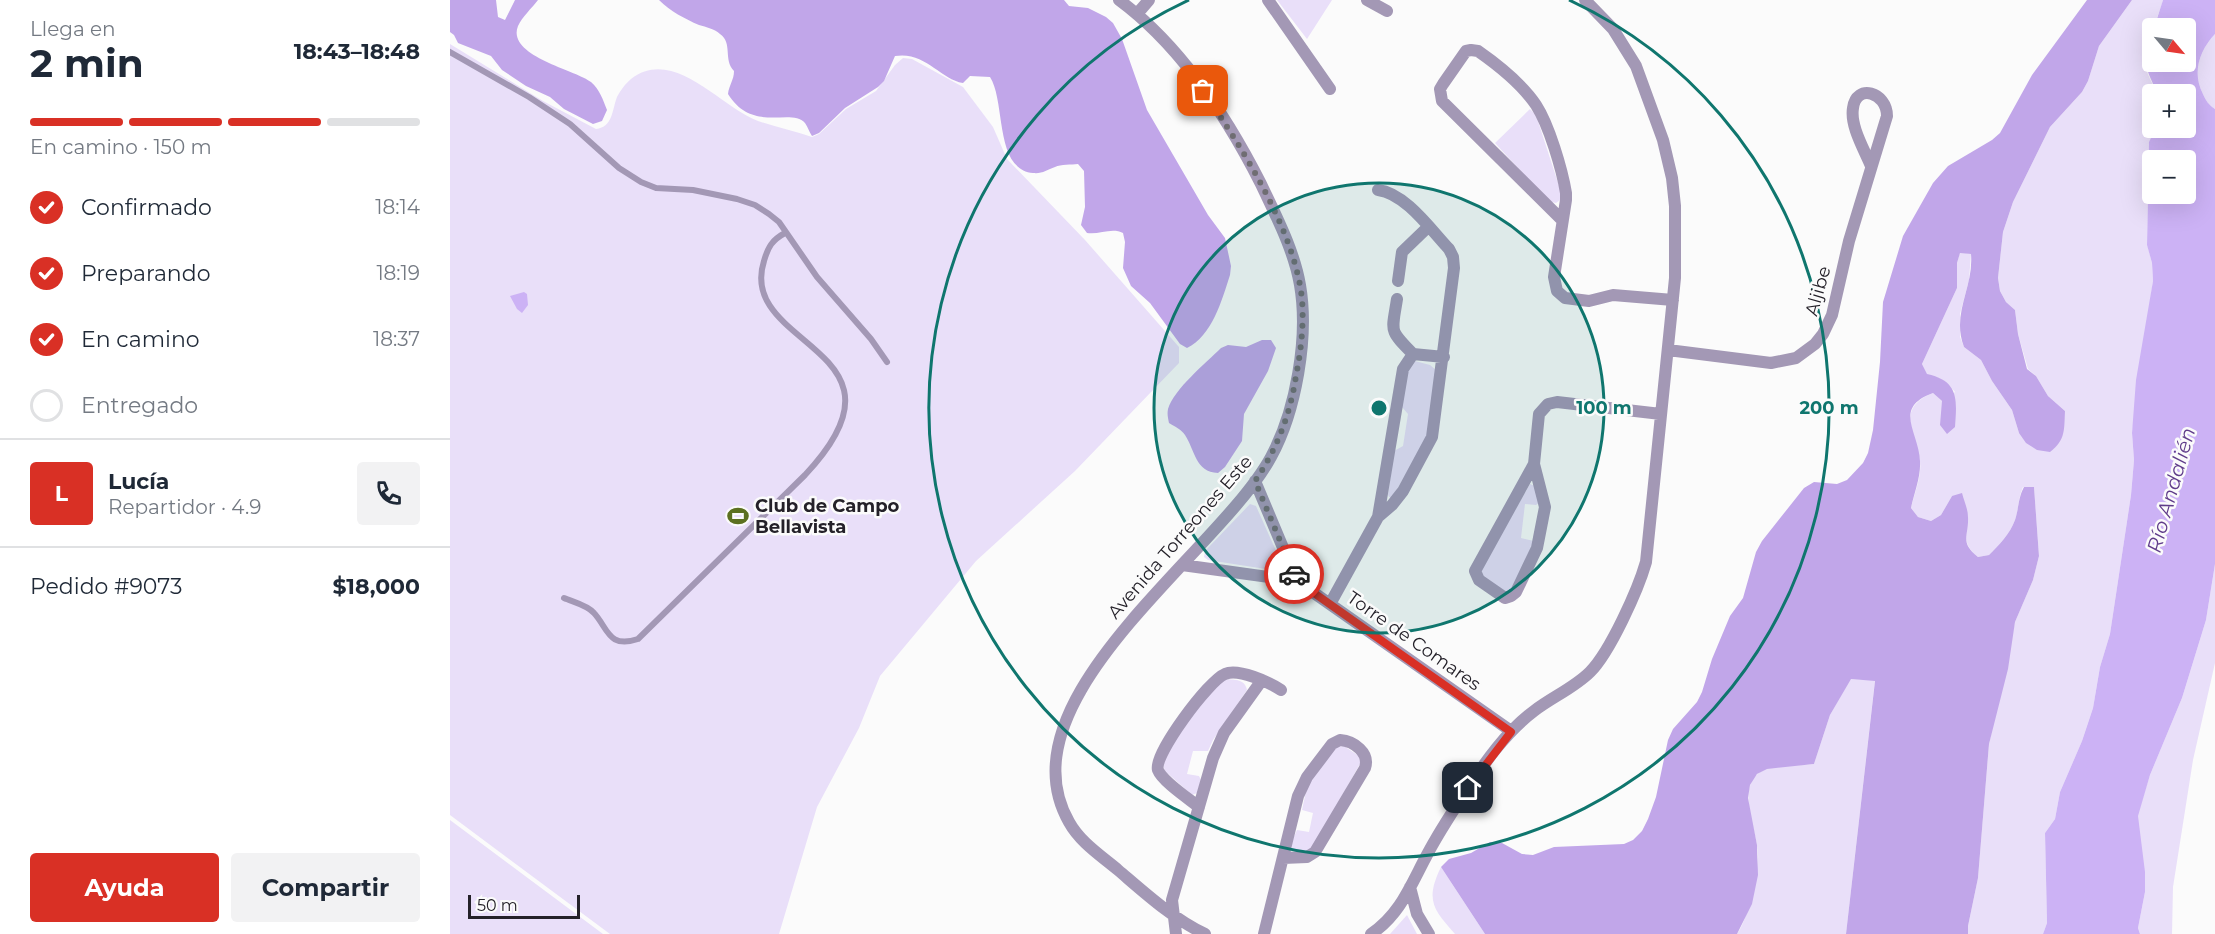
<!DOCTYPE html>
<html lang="es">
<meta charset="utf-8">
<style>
:root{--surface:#fff;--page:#f2f2f3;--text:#1f2937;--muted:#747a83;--line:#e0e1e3;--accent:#d93025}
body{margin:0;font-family:Montserrat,sans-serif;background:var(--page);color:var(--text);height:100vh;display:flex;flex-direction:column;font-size:22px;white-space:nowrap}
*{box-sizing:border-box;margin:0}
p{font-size:20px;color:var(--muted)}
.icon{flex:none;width:33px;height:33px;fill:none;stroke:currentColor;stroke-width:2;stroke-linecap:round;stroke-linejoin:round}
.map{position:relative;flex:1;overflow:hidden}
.sheet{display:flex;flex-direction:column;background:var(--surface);width:450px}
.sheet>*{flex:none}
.needle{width:39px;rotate:119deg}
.fabs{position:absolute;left:1692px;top:18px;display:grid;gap:12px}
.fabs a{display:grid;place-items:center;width:54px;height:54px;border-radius:6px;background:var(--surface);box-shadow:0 6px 24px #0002;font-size:30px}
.scale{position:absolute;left:18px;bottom:15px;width:112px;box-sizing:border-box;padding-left:6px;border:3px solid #242129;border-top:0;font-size:16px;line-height:21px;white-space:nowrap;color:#242129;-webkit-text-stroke:4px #fbfbfb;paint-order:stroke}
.pin{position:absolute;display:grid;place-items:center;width:51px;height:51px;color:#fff;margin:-26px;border-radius:12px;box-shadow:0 3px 9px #0006}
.courier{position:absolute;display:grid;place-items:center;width:60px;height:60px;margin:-30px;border:4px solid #d93025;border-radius:50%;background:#fff;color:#222;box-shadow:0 2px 8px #0007}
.summary em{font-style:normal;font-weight:700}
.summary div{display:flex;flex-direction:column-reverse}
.summary{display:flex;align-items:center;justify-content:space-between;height:102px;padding:0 30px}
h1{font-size:39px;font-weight:700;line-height:45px}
.bar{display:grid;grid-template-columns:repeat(4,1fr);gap:9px 6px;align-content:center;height:72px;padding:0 30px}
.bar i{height:8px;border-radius:4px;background:var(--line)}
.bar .current{background:var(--accent)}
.bar p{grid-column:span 4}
.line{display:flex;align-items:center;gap:15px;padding:0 30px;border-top:2px solid var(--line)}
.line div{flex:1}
.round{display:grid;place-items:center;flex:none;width:63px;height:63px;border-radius:6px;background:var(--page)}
ol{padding:0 30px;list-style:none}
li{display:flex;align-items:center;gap:18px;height:66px}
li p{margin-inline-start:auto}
li .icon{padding:6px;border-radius:50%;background:var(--accent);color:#fff;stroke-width:4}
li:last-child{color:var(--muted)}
li i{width:33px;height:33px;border:3px solid var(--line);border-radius:50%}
.action{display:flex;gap:12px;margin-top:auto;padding:12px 30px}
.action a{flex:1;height:69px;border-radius:6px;background:var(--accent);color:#fff;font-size:24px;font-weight:700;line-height:69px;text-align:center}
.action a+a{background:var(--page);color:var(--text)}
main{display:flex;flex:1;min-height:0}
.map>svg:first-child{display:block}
.green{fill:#e9dff9}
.forest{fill:#c1a6e9}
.water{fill:#ccb2f5;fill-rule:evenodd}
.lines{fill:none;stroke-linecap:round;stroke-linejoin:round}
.lane{stroke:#a398b5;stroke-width:6}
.street{stroke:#a398b5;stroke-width:12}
.done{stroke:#6f6d72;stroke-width:6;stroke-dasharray:0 10.8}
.route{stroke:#d93025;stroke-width:8}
.ring{fill:none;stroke:#0f766e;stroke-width:3}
.labels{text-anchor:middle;stroke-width:5;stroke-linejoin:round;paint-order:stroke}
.street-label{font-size:18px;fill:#242129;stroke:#fbfbfb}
.poi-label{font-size:18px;font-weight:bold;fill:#242129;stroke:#fbfbfb;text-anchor:start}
.water-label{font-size:20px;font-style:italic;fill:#5f3b8a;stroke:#fbfbfb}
.centre{fill:#0f766e;stroke:#fbfbfb;stroke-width:3}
.ring-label{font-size:18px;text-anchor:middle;font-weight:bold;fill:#0f766e;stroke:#fbfbfb;stroke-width:5;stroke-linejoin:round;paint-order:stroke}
</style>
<main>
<section class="sheet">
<div class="summary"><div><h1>2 min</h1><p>Llega en</p></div><em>18:43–18:48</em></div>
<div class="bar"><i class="current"></i><i class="current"></i><i class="current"></i><i></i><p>En camino · 150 m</p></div>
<ol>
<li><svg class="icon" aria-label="check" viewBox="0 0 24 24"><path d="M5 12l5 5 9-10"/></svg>Confirmado<p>18:14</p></li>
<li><svg class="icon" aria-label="check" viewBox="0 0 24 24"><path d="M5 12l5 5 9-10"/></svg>Preparando<p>18:19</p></li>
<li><svg class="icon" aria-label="check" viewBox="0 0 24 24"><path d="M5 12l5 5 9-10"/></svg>En camino<p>18:37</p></li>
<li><i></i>Entregado</li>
</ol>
<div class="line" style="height:108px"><b class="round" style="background:var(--accent);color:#fff">L</b><div><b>Lucía</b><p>Repartidor · 4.9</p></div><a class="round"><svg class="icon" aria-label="phone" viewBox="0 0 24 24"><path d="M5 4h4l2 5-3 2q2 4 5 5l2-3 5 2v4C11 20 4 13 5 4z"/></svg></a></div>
<div class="line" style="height:78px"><div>Pedido #9073</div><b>$18,000</b></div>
<div class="action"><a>Ayuda</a><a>Compartir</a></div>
</section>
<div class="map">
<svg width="1765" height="934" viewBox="0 0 1765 934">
<rect width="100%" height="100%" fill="#fbfbfb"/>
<path class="green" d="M827 0H882L857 39Z
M1682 0H1713C1708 19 1692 49 1696 68 1698 77 1704 86 1708 94H1702V128H1736V111L1741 115 1746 125 1741 132 1732 134 1721 130 1699 142 1697 244 1702 263 1703 281 1682 433 1684 460 1681 495 1660 634 1650 667 1643 708 1632 741 1610 792 1605 819 1595 833 1597 923 1593 934H1518V926L1528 878 1539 744 1565 622 1583 580 1589 556 1584 487H1573C1568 498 1569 509 1565 520 1560 534 1549 545 1539 555L1528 557C1512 544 1516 536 1518 517L1502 496 1491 515 1481 521 1468 517 1461 508C1464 494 1472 476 1470 461 1465 432 1445 408 1483 393L1492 401 1505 392C1497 382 1490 377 1477 375L1472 364 1507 288V263L1510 252 1521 254 1519 280 1510 314V337L1514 347 1531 360 1542 381 1562 410 1569 433 1615 411 1598 396 1586 376 1578 369 1568 334 1565 310 1556 302 1550 291 1548 278 1553 232 1563 202 1600 127 1632 92 1638 81 1649 46Z
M1765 34V109C1759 105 1756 101 1753 94 1742 73 1749 51 1765 34Z
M0 44 93 101 146 129C163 127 162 110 167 97 170 91 176 83 181 79 224 46 270 107 308 121 326 127 344 131 362 137L369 134 396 109 426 91 445 65 453 58 462 59 513 87 543 127 557 159 635 240 729 347V363L625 471 526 561 430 676 409 728 367 807 329 934H160L0 815Z
M1080 109 1086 115 1111 192 1110 200 1106 203 1098 201 1045 143Z
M965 361 980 365 986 370 979 434 942 498 939 497 938 495 944 451 953 446 958 414 951 406 958 367Z
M1080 484 1085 486 1089 503 1086 505 1075 504 1071 538 1084 541 1061 591 1056 594 1032 577 1031 568Z
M800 504 806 506 832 564 831 570 828 571 758 560 754 557 755 551Z
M1765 564V663L1743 760 1723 887 1722 934H1690L1688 928 1695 892 1687 816 1700 775 1732 698 1756 620Z
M776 679C785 680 795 679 797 690L763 740 758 751H743L737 774 749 776 751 780 747 793 742 795 715 771 712 762 740 717 771 680Z
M1400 679 1425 680 1396 934H1287C1298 919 1307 879 1308 859 1310 834 1284 790 1310 772 1323 764 1348 766 1364 764L1380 715Z
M894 746 909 756 911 762 865 845 855 853 845 852 840 845 847 830 859 832 863 813 852 810 857 786 885 747Z
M0 820 153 934H0Z
M991 867 1035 934H1005C983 909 975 900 991 867Z
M957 915 967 934H940Z"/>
<path class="forest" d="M0 0H46L48 17 55 20 65 0H88C82 8 72 17 68 26 56 56 126 70 141 82 150 90 153 100 157 110L152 121 143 124 114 109 100 97 76 86 52 70 41 56 8 43 4 35 0 32Z
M209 0H614L619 6 638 8 656 17 663 23 672 39 697 110 758 215 775 238 781 266 780 275C772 300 762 336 737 348L730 344 700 303 681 286 673 268 675 242 673 233C662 227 649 235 637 233L631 225 635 207 634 171 628 164C621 165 611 164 605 167 597 170 592 174 583 173 544 169 556 102 540 77L520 76 513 83C490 79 475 51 445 56L434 81 428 87 395 108 369 133 362 136C359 132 358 127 355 123 341 107 303 134 278 94 279 85 284 80 284 71 273 60 283 43 270 34 265 29 256 27 249 25 235 19 220 11 209 0Z
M1637 0H1682L1649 46 1638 81 1632 92 1600 127 1563 202 1553 232 1548 278 1550 291 1556 302 1565 310 1568 334 1577 369 1586 376 1598 396 1615 411C1614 429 1616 440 1600 452L1587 450 1576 443 1569 433 1562 410 1542 381 1531 360 1514 347C1501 313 1524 288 1521 254L1510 253 1507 263V288L1472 364 1477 374C1509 381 1507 399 1505 427L1497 434 1490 425 1492 401 1483 393C1442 408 1469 432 1470 461 1471 477 1464 493 1461 508L1468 517 1481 521 1491 515 1502 496 1512 493C1514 501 1518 509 1518 517 1519 536 1509 542 1528 557L1539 555C1549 545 1560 534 1565 520 1569 508 1568 498 1574 487H1584L1589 556 1583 580 1565 622 1558 669 1539 744 1528 878 1518 926V934H1396L1425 681 1401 679 1380 715 1364 764 1317 769 1307 774 1300 785 1298 798 1307 845 1308 875 1302 904 1287 934H1035L991 867 999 859 1021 853 1040 842 1052 843 1072 854 1083 855 1104 847 1174 844 1183 840 1192 831 1198 819 1206 797 1218 740 1223 729 1247 702 1252 692 1262 659 1280 616 1293 598 1306 552 1312 541 1354 488 1364 482 1387 484 1397 480 1413 463 1418 453 1423 430 1430 362 1433 302 1453 236 1483 183 1498 166 1542 140 1550 133 1582 75Z
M812 340H821L826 348 818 371 794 414 792 441 775 467 768 473C745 472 745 450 735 435 732 430 724 426 719 423 718 418 717 414 718 409 724 389 756 363 771 348L778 345 796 347Z"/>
<path class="water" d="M1713 0H1765V34C1749 51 1742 73 1753 94 1756 101 1759 105 1765 109V564L1756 620 1732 698 1700 775 1688 816 1695 872V892L1688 928 1690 934H1593L1597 923 1595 833 1605 819 1610 792 1632 741 1643 708 1650 667 1660 634 1681 495 1684 460 1682 433 1686 380 1703 281 1702 263 1697 245 1699 142 1703 134 1710 129C1721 130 1730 134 1741 132L1746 126 1741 115 1736 111V94H1708C1696 69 1690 60 1702 32V62H1736V28H1704ZM1702 160H1736V194H1702Z
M74 292 77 294 78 305 72 313 67 309 60 296Z"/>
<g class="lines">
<path class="lane" d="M0 52 79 97 120 124 169 168 191 182 206 188 243 190 287 199 305 205 319 214 329 222 367 277 421 339 437 362
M114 598C123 602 137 605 144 613 158 628 158 649 188 639L355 475C475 348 286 348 314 261 318 247 322 240 335 233"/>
<path class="street" d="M669 0C730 45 777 117 811 184 826 216 844 250 850 285 859 337 846 411 821 457 769 553 549 699 619 822 630 842 650 855 668 870 695 893 722 918 755 934
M818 0 880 89
M917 0 937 11
M687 14 699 0
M1112 220 992 101 990 89 993 84 1016 51 1021 50 1028 51C1048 65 1072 84 1086 105 1099 125 1112 169 1116 193V200L1104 277 1107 291 1115 298 1139 301 1163 295 1223 300
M948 281 952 252 978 227
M947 299C942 332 938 329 963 354L994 357
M1218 350 1321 363 1346 358 1365 344 1373 334 1382 315 1399 241 1437 116C1437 92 1406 83 1403 108 1400 126 1414 149 1421 166
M1084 464 1025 571 1029 580 1055 598 1061 596 1066 592 1087 548 1095 507 1084 464 1089 414 1098 404 1107 402 1211 414
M805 481 847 581
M928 517 953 369 963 354
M732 565 847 581 1061 731
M880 604 928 517 942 505 953 491 982 437 1004 268 1003 257 999 249C981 230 955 193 928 190
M749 807C739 799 712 781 708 770 703 755 759 680 775 674 788 668 819 682 831 690
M960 887 967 914 979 934
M726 934 722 900 763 758 774 733 812 680
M814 934 848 796 857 777 882 744 890 740C904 741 920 753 915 768L865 852 857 857 833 858
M921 934C951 914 961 884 978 853 989 832 1003 811 1016 791 1035 762 1056 732 1084 711 1102 697 1124 688 1140 672 1160 652 1188 590 1196 562L1225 278V206L1222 178 1213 140 1186 66 1163 29 1135 0"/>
</g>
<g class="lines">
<path class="done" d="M753 91C792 147 845 231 852 299 854 325 851 351 846 376 840 415 827 449 805 481L844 574"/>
<path class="route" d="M844 574 847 581 1061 732 1018 788"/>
</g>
<circle cx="929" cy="408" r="225" fill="#0f766e" fill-opacity=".12"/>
<g class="ring">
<circle cx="929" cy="408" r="225"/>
<path d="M1119 0A450 450 0 1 1 739 0"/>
</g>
<defs>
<symbol id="stadium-bare" viewBox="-9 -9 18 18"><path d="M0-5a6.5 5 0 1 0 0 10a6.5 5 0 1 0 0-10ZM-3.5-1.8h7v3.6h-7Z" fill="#5c7020" stroke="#fbfbfb" stroke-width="2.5" paint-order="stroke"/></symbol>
</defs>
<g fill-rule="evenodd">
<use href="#stadium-bare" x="273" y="501" width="30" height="30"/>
</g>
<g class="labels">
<g class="street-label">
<text transform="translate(1368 291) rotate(-74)" y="6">Aljibe</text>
<text transform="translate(730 537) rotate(-49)" y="6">Avenida Torreones Este</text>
<text transform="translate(964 641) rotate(35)" y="6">Torre de Comares</text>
</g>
<g class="poi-label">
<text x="305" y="512">Club de Campo<tspan x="305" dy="21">Bellavista</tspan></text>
</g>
<g class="water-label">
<text transform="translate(1721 490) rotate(-74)" y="7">Río Andalién</text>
</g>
</g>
<circle cx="929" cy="408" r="9" class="centre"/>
<g class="ring-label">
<text x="1154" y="414">100 m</text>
<text x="1379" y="414">200 m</text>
</g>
</svg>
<div class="fabs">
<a><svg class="needle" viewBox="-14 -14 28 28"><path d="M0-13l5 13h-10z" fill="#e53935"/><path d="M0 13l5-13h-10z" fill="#747a83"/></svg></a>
<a>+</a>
<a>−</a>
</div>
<div class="scale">50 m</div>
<div class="pin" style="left:753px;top:91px;background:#ea580c"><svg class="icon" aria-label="bag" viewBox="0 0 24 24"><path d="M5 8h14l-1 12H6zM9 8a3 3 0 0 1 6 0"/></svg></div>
<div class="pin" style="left:1018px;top:788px;background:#1f2937"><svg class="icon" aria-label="home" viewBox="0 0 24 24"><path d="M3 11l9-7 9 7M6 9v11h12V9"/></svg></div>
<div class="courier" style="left:844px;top:574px"><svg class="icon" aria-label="car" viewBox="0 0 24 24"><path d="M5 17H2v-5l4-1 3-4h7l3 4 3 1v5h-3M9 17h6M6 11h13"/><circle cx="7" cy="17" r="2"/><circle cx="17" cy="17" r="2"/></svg></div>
</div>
</main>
